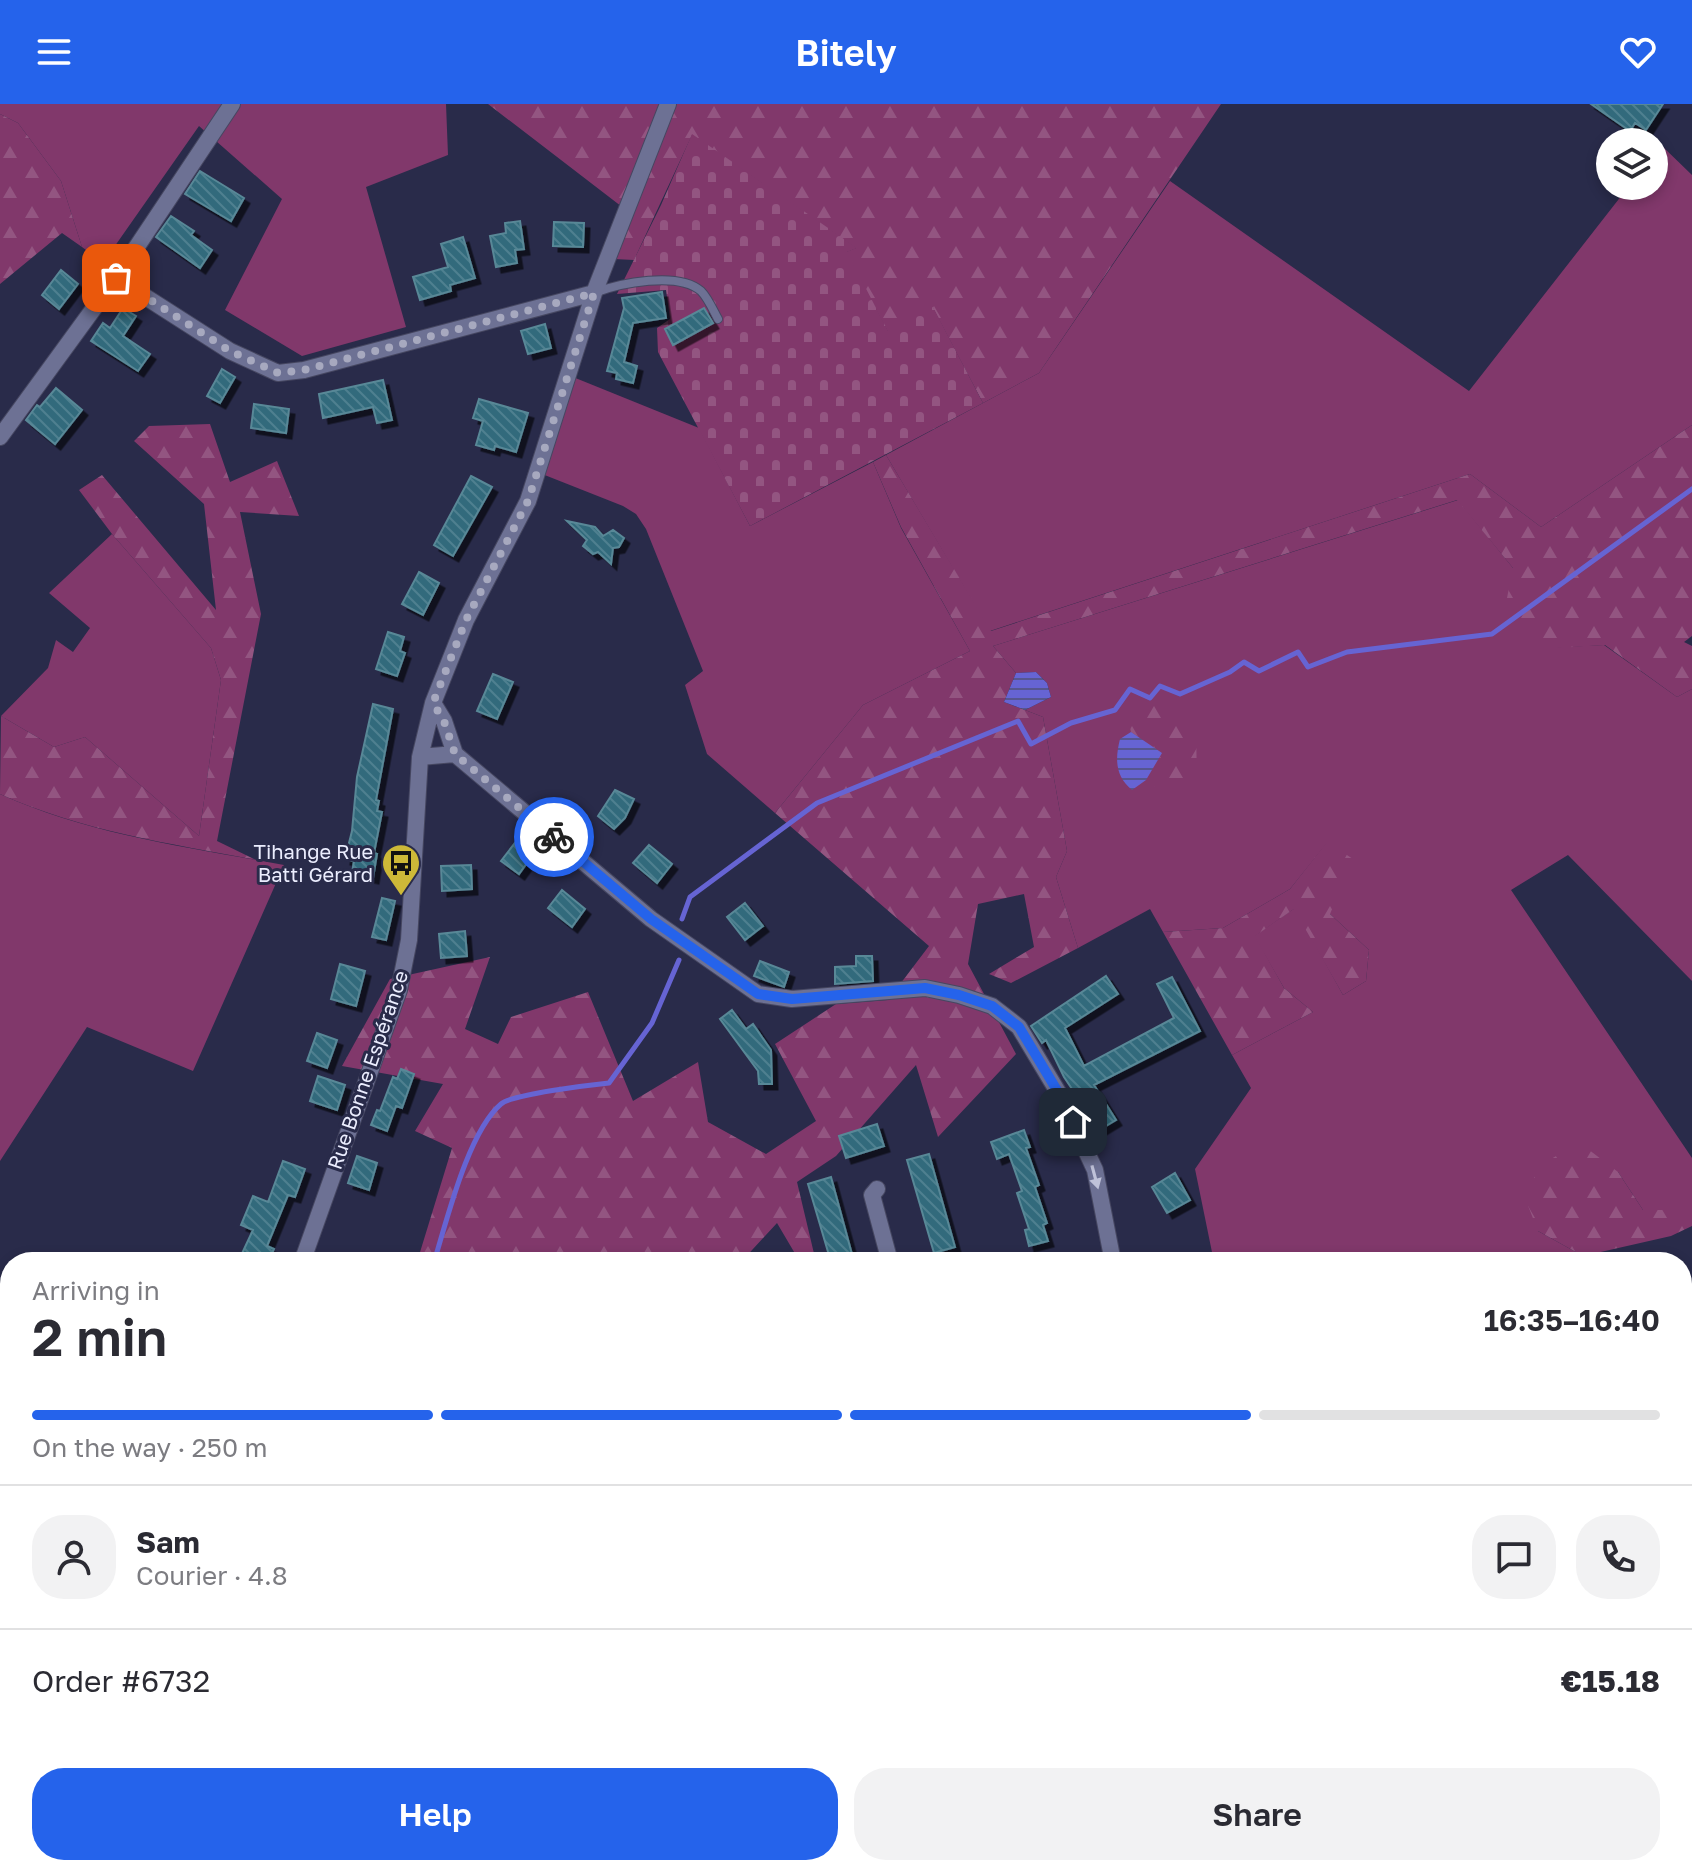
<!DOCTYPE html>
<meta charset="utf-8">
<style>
:root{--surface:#fff;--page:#f2f2f3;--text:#2b2b33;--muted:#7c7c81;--line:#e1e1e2;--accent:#2563eb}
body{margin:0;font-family:"Golos Text",sans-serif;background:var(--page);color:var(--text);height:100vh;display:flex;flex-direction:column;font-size:30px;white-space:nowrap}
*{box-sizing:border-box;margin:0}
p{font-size:26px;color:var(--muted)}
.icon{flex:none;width:44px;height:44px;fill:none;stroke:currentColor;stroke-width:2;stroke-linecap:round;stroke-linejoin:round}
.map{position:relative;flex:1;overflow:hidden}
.drawer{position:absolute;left:0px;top:1148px;width:1692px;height:624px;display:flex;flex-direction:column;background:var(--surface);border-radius:32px 32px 0 0;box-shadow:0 4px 12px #0003}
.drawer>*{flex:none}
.tools{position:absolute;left:1596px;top:24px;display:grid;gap:16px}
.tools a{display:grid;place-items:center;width:72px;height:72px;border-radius:50%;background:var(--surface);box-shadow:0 4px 12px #0003;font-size:40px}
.pin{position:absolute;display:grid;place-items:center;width:68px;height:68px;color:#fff;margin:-34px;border-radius:16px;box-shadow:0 4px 12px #0006}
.courier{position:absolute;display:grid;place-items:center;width:80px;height:80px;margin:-40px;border:6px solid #2563eb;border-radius:50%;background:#fff;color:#222;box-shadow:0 2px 10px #0007}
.headline em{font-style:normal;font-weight:600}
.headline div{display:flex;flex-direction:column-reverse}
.headline{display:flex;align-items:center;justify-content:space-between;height:136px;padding:0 32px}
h1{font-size:52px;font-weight:600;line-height:60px}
.bar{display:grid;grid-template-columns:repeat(4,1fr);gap:12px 8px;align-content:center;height:96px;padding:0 32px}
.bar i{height:10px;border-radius:6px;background:var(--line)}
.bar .selected{background:var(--accent)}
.bar p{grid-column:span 4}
.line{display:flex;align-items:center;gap:20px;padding:0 32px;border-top:2px solid var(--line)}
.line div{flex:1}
.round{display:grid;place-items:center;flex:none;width:84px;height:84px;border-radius:32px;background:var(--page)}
.cta{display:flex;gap:16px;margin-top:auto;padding:16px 32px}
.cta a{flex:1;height:92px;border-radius:32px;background:var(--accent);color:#fff;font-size:32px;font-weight:600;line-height:92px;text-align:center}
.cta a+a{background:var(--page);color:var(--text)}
header{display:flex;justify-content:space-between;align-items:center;height:104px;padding:0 32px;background:var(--accent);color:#fff;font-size:36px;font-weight:600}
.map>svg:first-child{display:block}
.grass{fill:#81386b}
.forest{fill:url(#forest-firs)}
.cemetery{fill:url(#cemetery-stones)}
.water{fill:url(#water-rules)}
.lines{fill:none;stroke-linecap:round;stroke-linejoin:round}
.stream{stroke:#6664d3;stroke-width:5}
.building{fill:url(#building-back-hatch);stroke:#598897;stroke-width:2;filter:url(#shadow)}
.service-casing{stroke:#464761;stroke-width:10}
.minor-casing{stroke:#464761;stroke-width:18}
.tertiary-casing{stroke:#464761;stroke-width:22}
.service{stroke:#6d7194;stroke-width:8}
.minor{stroke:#6d7194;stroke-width:16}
.tertiary{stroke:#6d7194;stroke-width:20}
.oneway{fill:#bfc2d9}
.done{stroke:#a7a9bf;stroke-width:8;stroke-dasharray:0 14.4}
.route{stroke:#2563eb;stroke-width:10}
.labels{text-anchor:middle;stroke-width:6;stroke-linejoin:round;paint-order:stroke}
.poi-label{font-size:20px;fill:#ebedfe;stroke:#292b4a;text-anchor:end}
.street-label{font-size:20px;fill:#ebedfe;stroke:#292b4a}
</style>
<header><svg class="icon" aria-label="menu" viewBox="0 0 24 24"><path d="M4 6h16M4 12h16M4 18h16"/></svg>Bitely<svg class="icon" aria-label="heart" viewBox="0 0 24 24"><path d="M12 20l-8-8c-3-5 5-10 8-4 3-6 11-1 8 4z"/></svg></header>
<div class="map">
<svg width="1692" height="1772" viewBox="0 0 1692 1772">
<defs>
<pattern id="forest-firs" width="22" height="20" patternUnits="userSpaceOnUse" patternTransform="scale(2)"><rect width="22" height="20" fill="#81386b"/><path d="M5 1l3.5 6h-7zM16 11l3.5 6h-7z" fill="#935581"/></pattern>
<pattern id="cemetery-stones" width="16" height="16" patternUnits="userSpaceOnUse" patternTransform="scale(2)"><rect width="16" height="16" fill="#81386b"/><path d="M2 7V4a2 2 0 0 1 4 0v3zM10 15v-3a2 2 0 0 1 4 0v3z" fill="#935581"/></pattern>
<pattern id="water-rules" width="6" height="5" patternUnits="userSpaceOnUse" patternTransform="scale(2)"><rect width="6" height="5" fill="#6664d3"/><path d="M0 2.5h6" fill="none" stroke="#565690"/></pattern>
<pattern id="building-back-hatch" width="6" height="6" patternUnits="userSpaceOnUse" patternTransform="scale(2)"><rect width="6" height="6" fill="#316b7c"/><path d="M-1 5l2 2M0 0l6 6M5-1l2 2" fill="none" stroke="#4f8090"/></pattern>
<filter id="shadow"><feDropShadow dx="5.5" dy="5.5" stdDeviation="0" flood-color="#0009"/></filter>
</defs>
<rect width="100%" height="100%" fill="#292b4a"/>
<path class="grass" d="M0 0H446L448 51 366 83 406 223 302 252 225 206 282 95 199 22 103 159 82 143 61 77 18 19 0 10Z
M1661 41 1692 71V321L1541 423 1470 370 990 527 886 351 1039 269 1170 77 1469 287 1629 82H1654V50Z
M568 271 699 324 750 422 873 358 901 424 970 547 863 601 775 709 707 650 685 581 703 567 646 425 636 410 623 402 537 368Z
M1458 396 1513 464 1541 544 1604 541 1677 593 1692 585V877L1568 751 1511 786 1692 1054V1106H1643L1618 1068 1538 1127 1583 1152 1585 1158H1214L1195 1065 1251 984 1232 951 1313 908 1284 884 1254 832 1295 804 1343 891 1366 877 1369 846 1330 810 1327 739 1290 785 1223 824 1163 828 1150 805 1078 844 1056 773 1067 747 1043 613 1025 606 1051 593 1047 579 1036 568 1016 569 993 542Z
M112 430 211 544 221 576 199 732 85 633 54 643 1 612 48 564 56 536 73 548 90 524 49 489Z
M0 690C90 731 188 743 284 761L193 967 87 923 0 1057Z
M10 1541V1637L0 1630V1554Z"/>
<path class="forest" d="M488 0H1221L1039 269 983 299 933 204 888 228 846 148 856 144 692 31 634 156 614 155 630 109Z
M0 10 18 19 61 77 82 143 62 129 0 180Z
M210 320 230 378 277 357 299 412 240 408 261 510 217 737 256 756C168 739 82 727 0 690L1 612 54 643 85 633 199 732 221 576 211 544 112 430 79 386 102 371 216 506 204 400 134 337 149 322Z
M1692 321V532L1684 538 1692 542V585L1677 593 1605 541 1541 545 1503 514 1513 464 1457 396 993 542 1016 569 1004 598 1043 613 1067 747 1056 773 1078 844 1011 879 989 870 1034 843 1024 790 978 800 968 860 1016 950 938 1033 916 961 836 1052 797 1078 816 1158H800L777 1119 741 1158H417L452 1044 415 1027 443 980 342 962 390 875 490 853 465 925 498 940 511 913 588 888 633 997 698 958 708 1018 766 1050 816 1017 775 940 836 900 888 896 929 842 775 709 863 601 970 547 901 423 873 358 886 351 991 527 1470 370 1541 423Z
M1164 591 1196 623 1197 680 1174 696 1146 676 1162 649 1131 628 1127 609Z
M1327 738 1353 755 1330 810 1369 846 1366 877 1343 891 1294 805 1255 832 1284 884 1313 908 1232 951 1163 828 1223 824 1290 785Z
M1580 1039 1618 1068 1643 1106H1692V1122L1671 1132 1583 1152 1538 1127 1525 1094 1540 1061Z
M0 1423 10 1432V1541L0 1554Z
M1546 1762H1622L1624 1767 1619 1772H1546Z"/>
<path class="cemetery" d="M692 30 857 144 847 148 888 227 933 203 983 299 750 422 658 248 657 224 670 215 666 186 617 190 661 101Z"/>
<path class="water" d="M1036 568 1047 579 1051 593 1025 606 1004 598 1016 569Z
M1131 628 1162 649 1146 676 1132 686C1115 672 1115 655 1120 635Z"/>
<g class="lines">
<path class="stream" d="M682 815 690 793 817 699 1018 617 1031 640 1071 619 1115 606 1130 585 1150 594 1160 582 1180 590 1230 568 1244 558 1259 567 1298 548 1308 563 1347 548 1492 530 1692 385
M434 1158C447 1116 468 1028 501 1000 513 990 590 981 609 979L652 919 679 856"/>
</g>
<path class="building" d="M1591 0H1663L1646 26 1635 19 1630 27Z
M200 67 244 94 231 117 185 90Z
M171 112 194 127 191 131 212 146 200 164 156 133Z
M520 117 524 145 515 146 517 159 496 163 490 132 506 129 505 119Z
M554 118 584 119 583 143 553 142Z
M463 133 475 174 450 181 451 187 420 196 413 173 448 163 441 140Z
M61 166 78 180 59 205 42 191Z
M662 188 666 214 633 219 624 258 637 262 633 279 616 275 617 269 607 267 624 204 622 194Z
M123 204 136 212 123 232 150 250 138 267 91 237 103 219 110 224Z
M704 204 713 219 673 241 665 225Z
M545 220 551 244 528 250 521 227Z
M222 265 235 273 220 299 207 292Z
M383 276 392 316 377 319 373 303 323 314 319 290Z
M56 284 82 306 55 340 26 316 37 301 40 303Z
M479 295 528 309 516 348 495 342 494 346 476 341 483 317 473 314Z
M254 300 289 305 286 329 251 324Z
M471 372 492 383 453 452 434 441Z
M567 417 595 423 603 432 613 426 624 434 619 443 613 444 611 460 598 448 593 450 583 442 587 436Z
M419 468 439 479 423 511 402 500Z
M388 528 404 533 400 547 405 549 397 572 376 565Z
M493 570 513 578 497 615 477 607Z
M373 600 393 605 376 696 379 697 377 707 382 708 374 749 377 750 373 774 352 769 354 757 345 755 352 727 357 673Z
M615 686 634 695 625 714 614 725 598 712Z
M518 735 535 748 519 770 501 757Z
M649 741 672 760 657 779 633 759Z
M471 761 472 785 442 787 441 762Z
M562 786 585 805 572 823 548 804Z
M382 794 395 797 386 836 372 833Z
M745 799 763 822 745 836 727 813Z
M465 827 467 852 441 854 439 830Z
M856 852H872L873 877 835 880V863L856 862Z
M760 857 789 868 784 883 754 872Z
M340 860 365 867 356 902 331 895Z
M1106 872 1118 890 1065 924 1084 962 1174 914 1157 880 1172 873 1200 927 1094 981 1116 1016 1096 1028 1086 1015 1090 1012 1064 973 1046 936 1042 939 1031 922Z
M732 906 746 925 753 920 771 946 772 980H759L758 967 720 915Z
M317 929 337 936 327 964 307 957Z
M401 965 414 970 402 1004 396 1002 387 1027 371 1021 377 1006 380 1007 393 973 397 975Z
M318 972 345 981 337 1006 310 997Z
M877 1020 884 1042 846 1054 839 1032Z
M1024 1026 1030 1043 1026 1044 1039 1081 1035 1083 1047 1119 1043 1121 1048 1137 1029 1142 1025 1126 1029 1125 1017 1089 1022 1087 1009 1050 997 1055 991 1038Z
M929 1050 955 1143 934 1149 907 1056Z
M357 1052 377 1059 369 1086 348 1079Z
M283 1057 305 1065 295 1093 288 1091 267 1142 274 1145 268 1158H238L253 1126 241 1121 253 1092 268 1098Z
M1175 1069 1190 1096 1167 1109 1152 1083Z
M831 1073 853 1154 843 1158H831L808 1080Z"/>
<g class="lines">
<defs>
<path id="service" d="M594 189C620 179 678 167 701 187 708 194 713 206 718 215"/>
<path id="minor" d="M116 174 232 0
M0 333 116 174 230 247 278 269 304 266 594 189
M433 599 444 617 455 650
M420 653 455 650 651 815 758 890 792 895 925 884 959 891 992 902 1019 923 1061 993 1095 1066 1113 1158
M877 1085 872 1091 890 1158
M302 1158 399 886 409 836 420 653 433 599 466 516 528 397 594 189 668 0
M0 1423 10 1432
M464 1772 471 1762
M1115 1772 1118 1762"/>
<path id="tertiary" d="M1682 1474 1692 1466
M33 1762C61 1772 101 1766 132 1762
M741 1762 776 1772
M1 1772 10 1750
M1375 1772 1379 1762"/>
</defs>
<use href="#service" class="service-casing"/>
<use href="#minor" class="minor-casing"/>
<use href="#tertiary" class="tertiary-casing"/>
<use href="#service" class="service"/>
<use href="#minor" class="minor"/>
<use href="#tertiary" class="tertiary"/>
</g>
<defs><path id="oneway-solid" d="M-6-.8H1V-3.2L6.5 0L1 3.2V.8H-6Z" transform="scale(2)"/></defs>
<use class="oneway" href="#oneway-solid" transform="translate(1095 1073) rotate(75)"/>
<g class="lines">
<path class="done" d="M116 174 230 247 278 269 304 266 594 189 528 397 466 516 433 599 444 617 455 650 554 733"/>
<path class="route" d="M554 733 651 815 758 890 792 895 925 884 959 891 992 902 1019 923 1061 993 1073 1018"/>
</g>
<defs>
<symbol id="bus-pin" viewBox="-11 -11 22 30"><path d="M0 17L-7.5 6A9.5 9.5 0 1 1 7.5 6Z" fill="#cdb938" stroke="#292b4a"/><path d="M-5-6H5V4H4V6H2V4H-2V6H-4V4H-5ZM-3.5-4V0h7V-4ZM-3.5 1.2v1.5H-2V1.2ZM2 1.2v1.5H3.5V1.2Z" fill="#111"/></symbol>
</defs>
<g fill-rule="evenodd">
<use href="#bus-pin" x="379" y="737" width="44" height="60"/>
</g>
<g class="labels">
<g class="poi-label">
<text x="373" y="755">Tihange Rue<tspan x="373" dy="23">Batti Gérard</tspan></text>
</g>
<g class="street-label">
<text transform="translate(368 966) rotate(-71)" y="7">Rue Bonne Espérance</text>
</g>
</g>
</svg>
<div class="tools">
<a><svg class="icon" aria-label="layers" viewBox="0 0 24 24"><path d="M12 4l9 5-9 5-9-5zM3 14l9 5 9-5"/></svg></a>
</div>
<div class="pin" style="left:116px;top:174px;background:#ea580c"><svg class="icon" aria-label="bag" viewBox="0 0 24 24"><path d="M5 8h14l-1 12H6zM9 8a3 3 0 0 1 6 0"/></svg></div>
<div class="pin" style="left:1073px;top:1018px;background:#1f2937"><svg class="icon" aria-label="home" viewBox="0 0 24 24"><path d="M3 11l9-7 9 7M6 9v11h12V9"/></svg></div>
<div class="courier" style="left:554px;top:733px"><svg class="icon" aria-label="bike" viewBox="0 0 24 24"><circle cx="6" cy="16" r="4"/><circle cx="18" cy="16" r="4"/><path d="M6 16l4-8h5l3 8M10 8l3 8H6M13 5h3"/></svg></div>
<section class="drawer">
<div class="headline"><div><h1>2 min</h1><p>Arriving in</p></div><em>16:35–16:40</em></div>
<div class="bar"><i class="selected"></i><i class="selected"></i><i class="selected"></i><i></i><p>On the way · 250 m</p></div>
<div class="line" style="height:144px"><a class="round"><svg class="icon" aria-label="person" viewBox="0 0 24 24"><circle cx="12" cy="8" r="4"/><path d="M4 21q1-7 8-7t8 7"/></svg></a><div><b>Sam</b><p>Courier · 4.8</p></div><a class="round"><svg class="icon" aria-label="chat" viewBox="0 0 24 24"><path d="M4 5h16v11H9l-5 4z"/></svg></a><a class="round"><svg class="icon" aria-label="phone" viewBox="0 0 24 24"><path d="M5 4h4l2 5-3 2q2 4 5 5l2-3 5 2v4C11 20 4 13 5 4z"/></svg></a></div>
<div class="line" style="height:104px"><div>Order #6732</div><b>€15.18</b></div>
<div class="cta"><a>Help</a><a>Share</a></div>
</section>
</div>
